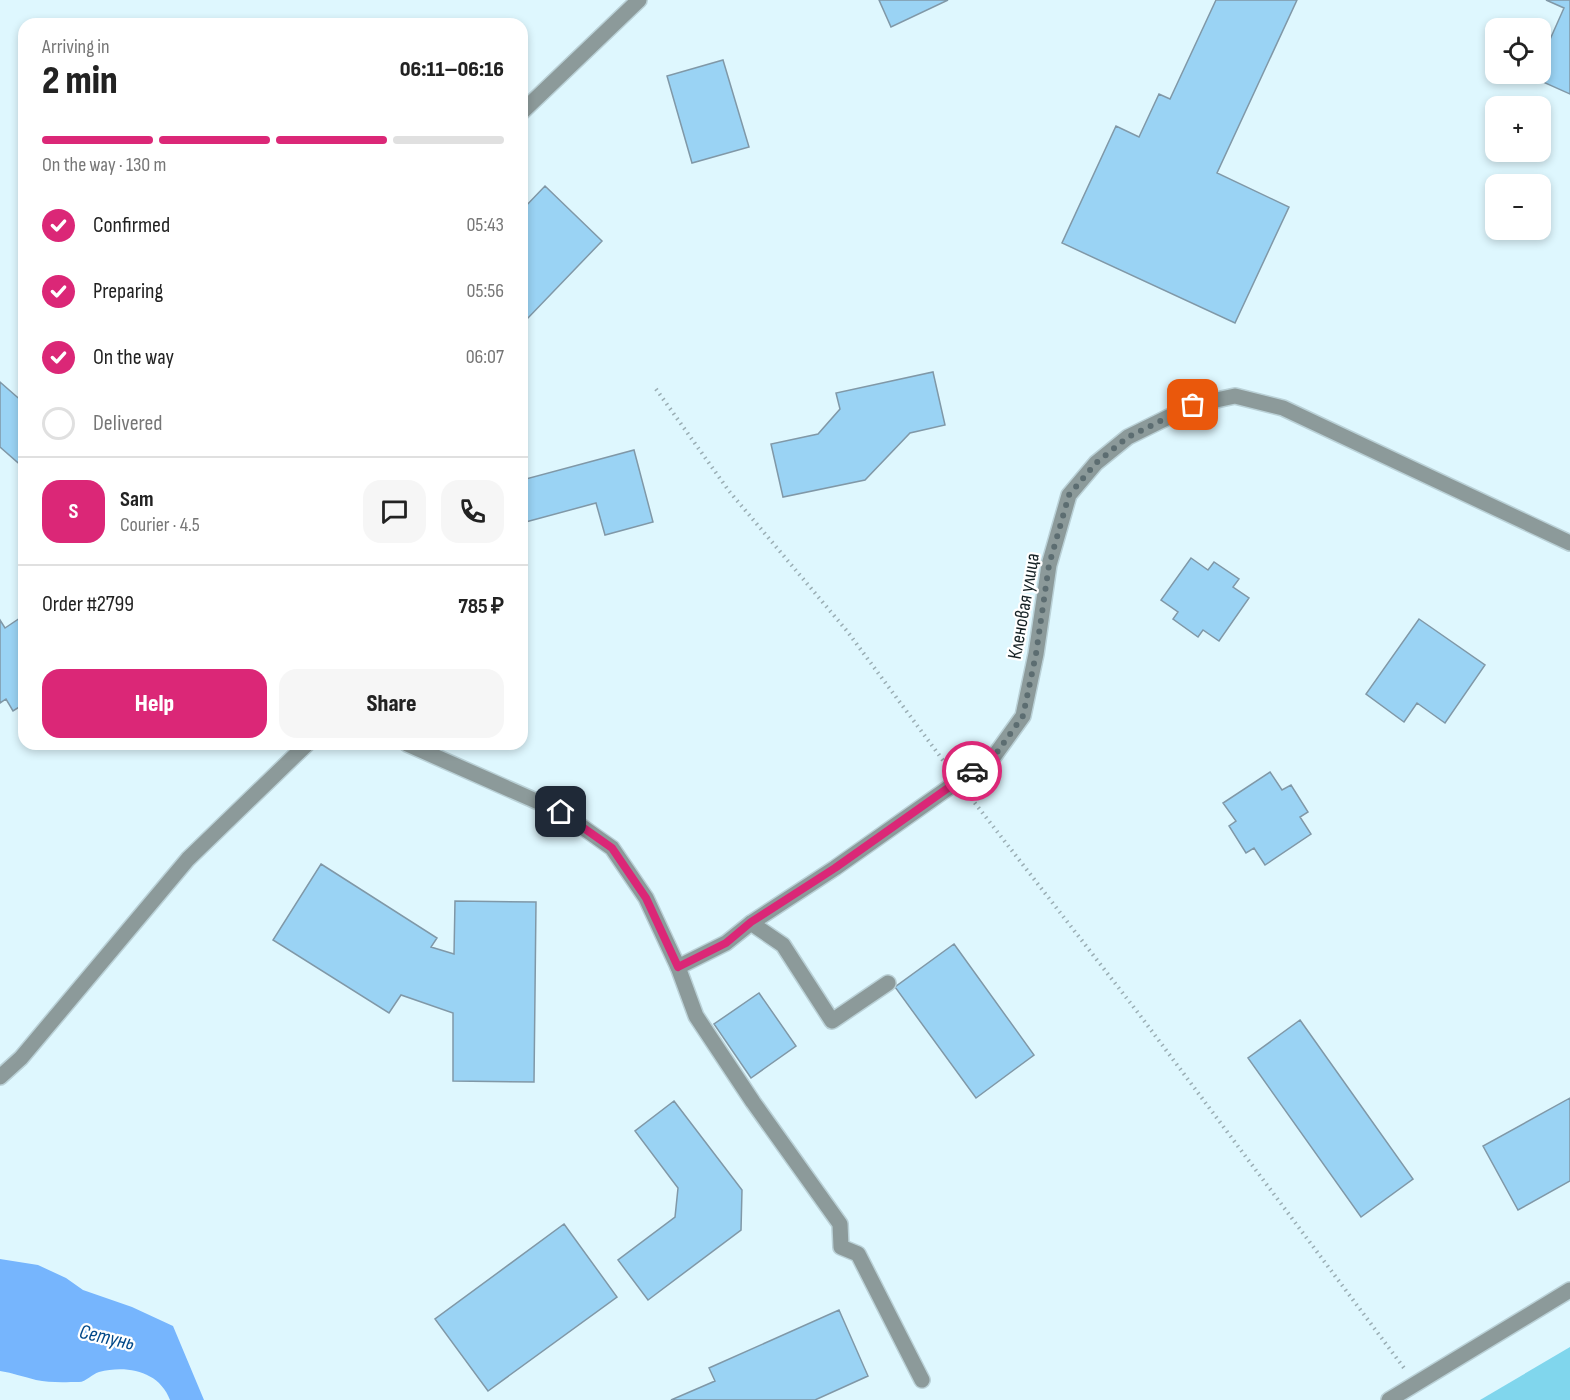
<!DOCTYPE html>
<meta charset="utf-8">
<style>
:root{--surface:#fff;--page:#f6f6f6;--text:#222;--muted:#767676;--line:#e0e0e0;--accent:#db2777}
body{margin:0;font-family:"Sofia Sans Condensed",sans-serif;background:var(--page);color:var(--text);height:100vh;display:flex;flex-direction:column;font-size:22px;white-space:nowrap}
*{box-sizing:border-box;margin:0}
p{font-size:20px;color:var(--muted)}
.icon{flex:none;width:33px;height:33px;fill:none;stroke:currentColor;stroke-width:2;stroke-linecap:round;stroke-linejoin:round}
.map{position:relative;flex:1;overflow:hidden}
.drawer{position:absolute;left:18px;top:18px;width:510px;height:732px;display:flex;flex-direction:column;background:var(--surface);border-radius:18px;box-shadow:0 3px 9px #0003}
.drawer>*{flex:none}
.controls{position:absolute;left:1485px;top:18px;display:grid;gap:12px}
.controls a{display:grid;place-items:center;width:66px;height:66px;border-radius:12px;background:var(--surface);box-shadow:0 3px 9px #0003;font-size:30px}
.pin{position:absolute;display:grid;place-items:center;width:51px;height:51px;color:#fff;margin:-26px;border-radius:12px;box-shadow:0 3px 9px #0006}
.courier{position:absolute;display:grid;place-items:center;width:60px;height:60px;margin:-30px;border:4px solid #db2777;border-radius:50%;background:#fff;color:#222;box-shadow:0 2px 8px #0007}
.headline em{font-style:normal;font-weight:800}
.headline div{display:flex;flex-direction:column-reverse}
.headline{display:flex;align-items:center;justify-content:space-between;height:102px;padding:0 24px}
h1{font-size:39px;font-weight:800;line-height:45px}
.bar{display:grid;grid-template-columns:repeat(4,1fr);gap:9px 6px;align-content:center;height:72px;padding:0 24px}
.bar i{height:8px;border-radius:4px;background:var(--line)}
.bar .selected{background:var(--accent)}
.bar p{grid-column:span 4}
.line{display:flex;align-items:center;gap:15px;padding:0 24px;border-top:2px solid var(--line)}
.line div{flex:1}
.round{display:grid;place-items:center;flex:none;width:63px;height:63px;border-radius:18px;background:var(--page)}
ol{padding:0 24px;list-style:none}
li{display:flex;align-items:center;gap:18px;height:66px}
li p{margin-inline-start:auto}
li .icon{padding:6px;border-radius:50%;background:var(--accent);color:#fff;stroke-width:4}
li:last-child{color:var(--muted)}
li i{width:33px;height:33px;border:3px solid var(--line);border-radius:50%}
.cta{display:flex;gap:12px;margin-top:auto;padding:12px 24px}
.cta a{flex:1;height:69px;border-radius:18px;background:var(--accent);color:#fff;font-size:24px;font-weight:800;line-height:69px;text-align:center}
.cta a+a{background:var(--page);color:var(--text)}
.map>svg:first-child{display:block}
.green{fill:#80d6ed}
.water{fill:#76b5fd}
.building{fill:#9ad3f4;stroke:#8098a7;stroke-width:1.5}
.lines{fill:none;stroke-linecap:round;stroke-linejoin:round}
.service-casing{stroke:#bad1d7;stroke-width:18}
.minor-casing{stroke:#bad1d7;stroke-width:18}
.path{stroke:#9aaeb4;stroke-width:4;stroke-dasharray:1.5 4.5;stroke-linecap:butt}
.service{stroke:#8c9a9a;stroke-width:15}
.minor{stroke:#8c9a9a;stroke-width:15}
.done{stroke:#5c6d71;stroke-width:6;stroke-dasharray:0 10.8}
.route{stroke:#db2777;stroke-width:8}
.labels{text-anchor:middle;stroke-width:4.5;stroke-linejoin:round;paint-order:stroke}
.street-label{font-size:20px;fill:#162225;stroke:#fff}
.water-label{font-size:21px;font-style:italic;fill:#034a8a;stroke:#fff}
</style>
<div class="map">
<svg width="1570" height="1400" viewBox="0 0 1570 1400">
<rect width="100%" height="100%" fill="#def7fe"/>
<path class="green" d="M1570 1347V1400H1480Z"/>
<path class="water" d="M0 1259 38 1265 66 1278 83 1290 132 1307 173 1326 204 1400H170C159 1371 127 1365 99 1372 92 1374 86 1382 79 1382 66 1382 49 1383 36 1380 24 1377 13 1373 0 1371Z"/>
<path class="building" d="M879 0H948L891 27Z
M1216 0H1297L1217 173 1289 207 1235 323 1062 243 1116 126 1139 137 1159 94 1170 99Z
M1546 0H1570V94L1534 78 1536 74H1540V62L1564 8Z
M723 60 749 147 692 163 667 76Z
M545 186 602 241 528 318 522 312V210Z
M933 372 945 425 910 433 865 480 783 497 771 444 818 434 840 409 836 393Z
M0 382 24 403V468L0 447Z
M634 450 653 522 605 535 596 503 522 523V480Z
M1191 558 1208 570 1214 562 1239 579 1233 587 1249 598 1219 641 1203 630 1198 637 1173 619 1178 612 1161 600Z
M20 618 24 624V704L13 711 6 699 0 703V620L5 628Z
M1419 619 1485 665 1445 723 1417 703 1404 722 1366 694Z
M1270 772 1282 790 1291 785 1308 812 1300 817 1311 834 1265 865 1254 848 1246 853 1229 826 1236 821 1223 803Z
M321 864 437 938 431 947 454 954 455 901 536 902 534 1082 453 1081V1013L401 995 389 1013 273 940Z
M954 944 1034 1055 976 1098 895 987Z
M759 993 796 1046 751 1078 714 1024Z
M1300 1020 1413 1179 1361 1217 1248 1058Z
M1570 1098V1181L1518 1210 1483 1146Z
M674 1101 742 1190 741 1230 648 1300 618 1260 675 1217 678 1188 635 1131Z
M564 1224 617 1297 488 1391 435 1319Z
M839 1310 868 1376 815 1400H671L715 1381 709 1368Z"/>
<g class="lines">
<defs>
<path id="service" d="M751 923 783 945 832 1021 888 983
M678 967 696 1016 753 1102 840 1224 841 1247 858 1254 922 1380"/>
<path id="minor" d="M522 112 639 0
M407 744 561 812 612 848 646 898 678 967 726 943 751 923 835 868 995 755 1023 716 1036 654 1049 565 1069 495 1096 463 1128 437 1193 405 1235 396 1283 408 1570 543
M0 1077 21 1058 188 859 307 744
M1389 1400 1570 1290"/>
</defs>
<use href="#service" class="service-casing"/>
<use href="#minor" class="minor-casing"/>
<path class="path" d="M656 389 729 491 847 631 945 763
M971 798 1139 1014 1404 1368"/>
<use href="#service" class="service"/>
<use href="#minor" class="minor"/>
</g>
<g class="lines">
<path class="done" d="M972 771 995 755 1023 716 1036 654 1049 565 1069 495 1096 463 1128 437 1193 405"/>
<path class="route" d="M561 812 612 848 646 898 678 967 726 943 751 922 835 868 972 771"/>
</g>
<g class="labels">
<g class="street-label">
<text transform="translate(1023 606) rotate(-80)" y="7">Кленовая улица</text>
</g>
<g class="water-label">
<text transform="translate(107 1337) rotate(13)" y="7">Сетунь</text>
</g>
</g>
</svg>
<div class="controls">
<a><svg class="icon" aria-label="locate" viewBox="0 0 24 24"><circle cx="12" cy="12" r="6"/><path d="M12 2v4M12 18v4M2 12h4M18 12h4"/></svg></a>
<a>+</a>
<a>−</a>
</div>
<div class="pin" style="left:1193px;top:405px;background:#ea580c"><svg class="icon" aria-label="bag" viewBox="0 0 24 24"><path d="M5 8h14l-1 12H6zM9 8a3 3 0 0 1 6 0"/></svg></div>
<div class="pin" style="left:561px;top:812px;background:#1f2937"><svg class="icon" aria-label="home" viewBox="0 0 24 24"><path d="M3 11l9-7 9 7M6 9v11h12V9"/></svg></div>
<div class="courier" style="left:972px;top:771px"><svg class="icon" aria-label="car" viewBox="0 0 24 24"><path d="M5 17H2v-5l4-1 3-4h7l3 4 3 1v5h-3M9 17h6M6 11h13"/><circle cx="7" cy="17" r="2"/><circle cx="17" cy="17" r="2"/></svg></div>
<section class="drawer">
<div class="headline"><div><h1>2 min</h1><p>Arriving in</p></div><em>06:11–06:16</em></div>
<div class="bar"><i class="selected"></i><i class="selected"></i><i class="selected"></i><i></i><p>On the way · 130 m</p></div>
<ol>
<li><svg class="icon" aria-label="check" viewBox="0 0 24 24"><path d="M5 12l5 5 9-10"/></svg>Confirmed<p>05:43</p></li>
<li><svg class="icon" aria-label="check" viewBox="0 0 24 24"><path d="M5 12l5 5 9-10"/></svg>Preparing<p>05:56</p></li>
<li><svg class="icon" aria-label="check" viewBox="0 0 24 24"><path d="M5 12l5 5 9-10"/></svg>On the way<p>06:07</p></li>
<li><i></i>Delivered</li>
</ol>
<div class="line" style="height:108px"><b class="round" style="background:var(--accent);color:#fff">S</b><div><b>Sam</b><p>Courier · 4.5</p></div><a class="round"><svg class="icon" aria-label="chat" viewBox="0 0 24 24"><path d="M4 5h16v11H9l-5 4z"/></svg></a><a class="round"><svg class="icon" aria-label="phone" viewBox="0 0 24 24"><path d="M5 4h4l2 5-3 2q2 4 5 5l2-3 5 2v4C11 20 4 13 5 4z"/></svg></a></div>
<div class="line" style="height:78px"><div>Order #2799</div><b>785 ₽</b></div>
<div class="cta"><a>Help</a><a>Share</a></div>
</section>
</div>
